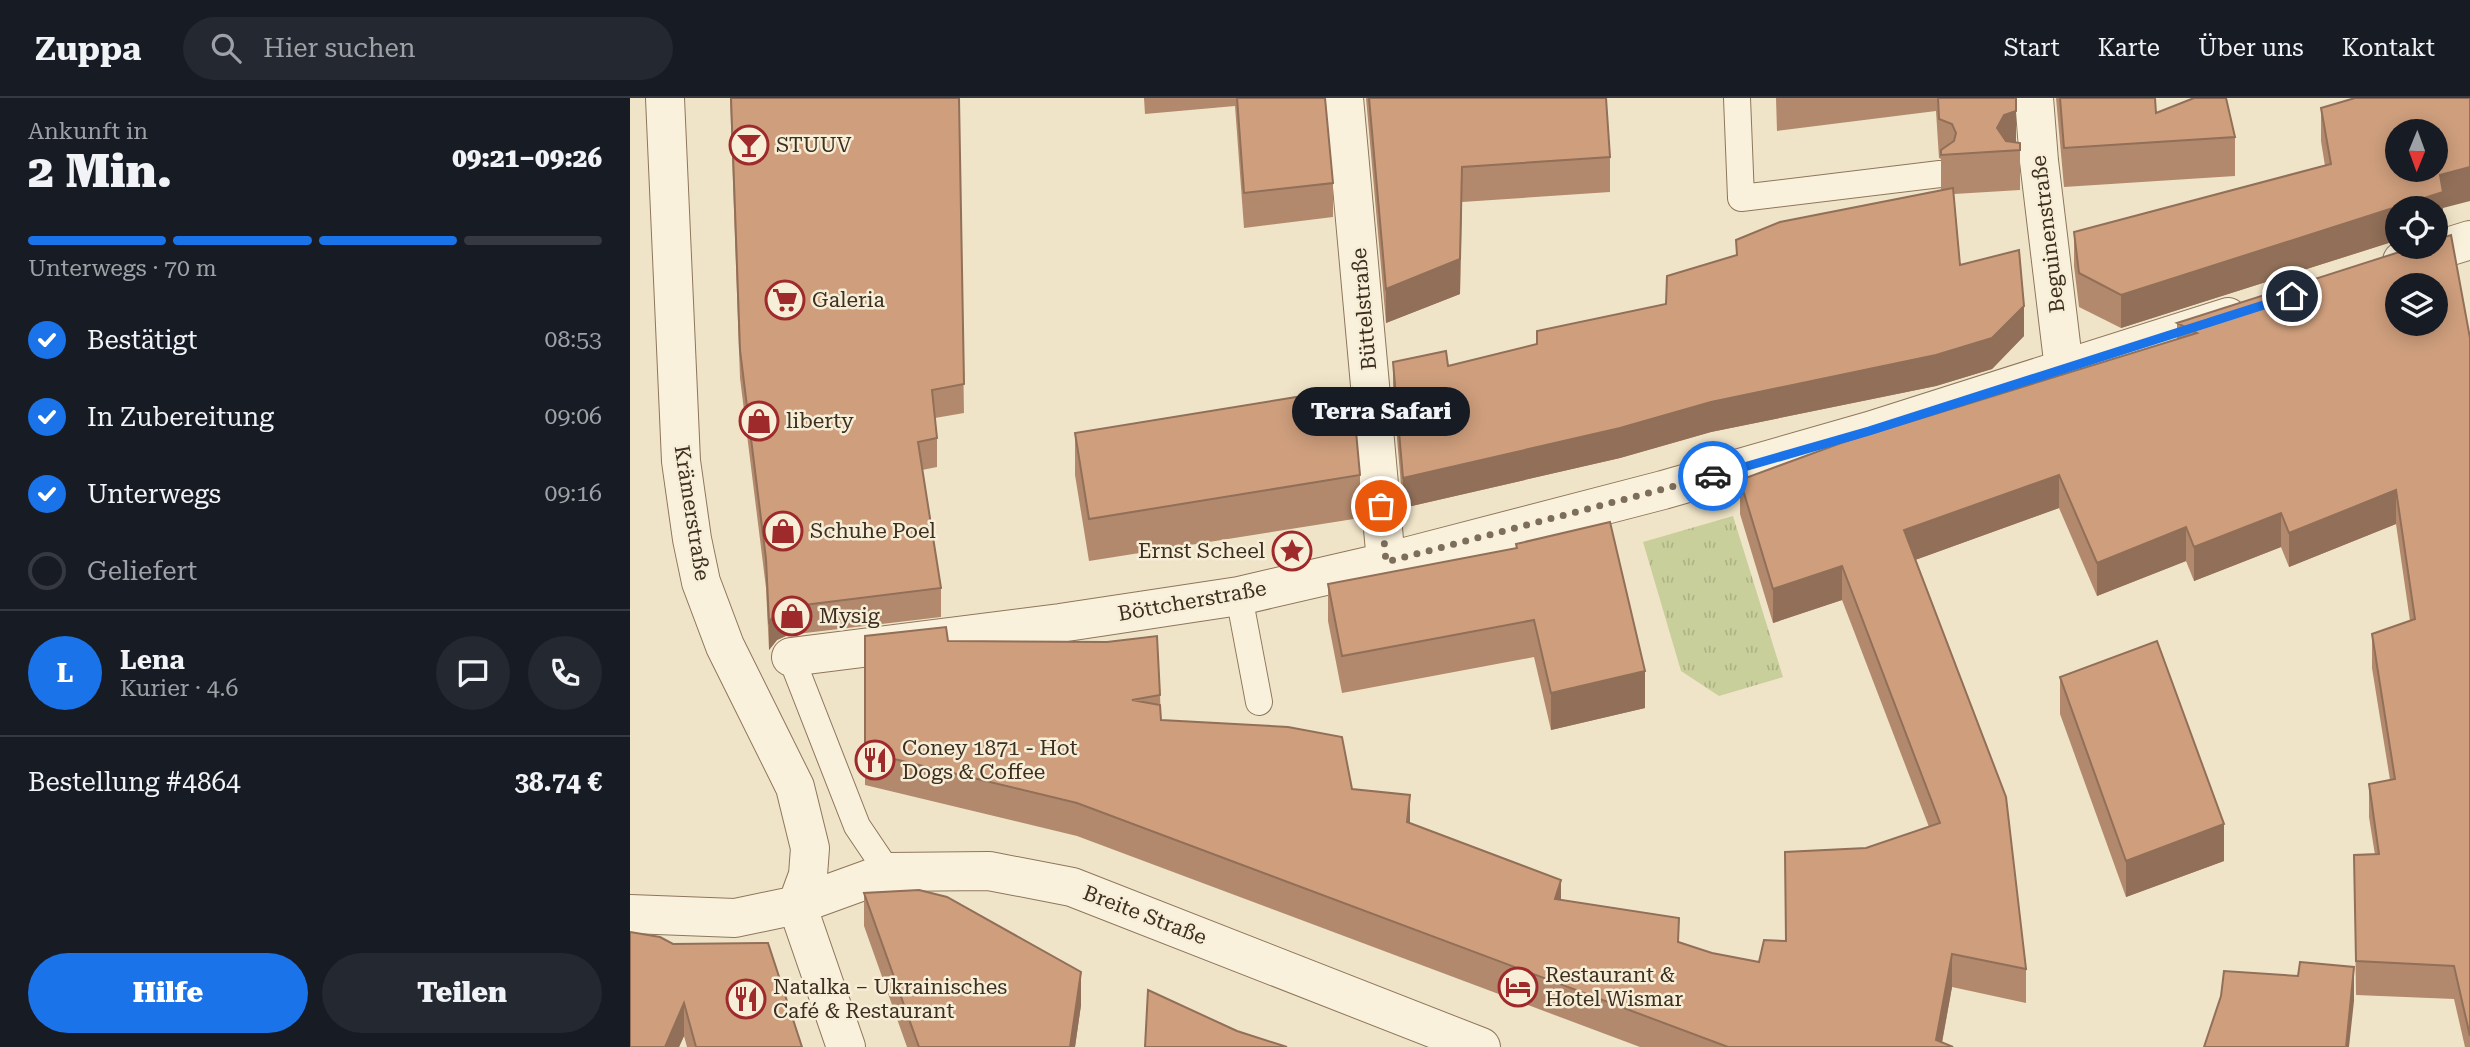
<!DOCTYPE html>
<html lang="de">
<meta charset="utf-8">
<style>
:root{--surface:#171b24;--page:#242831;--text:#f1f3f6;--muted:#9ea1a6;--line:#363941;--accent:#1a73e8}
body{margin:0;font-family:"Roboto Serif",serif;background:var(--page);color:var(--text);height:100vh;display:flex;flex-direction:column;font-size:26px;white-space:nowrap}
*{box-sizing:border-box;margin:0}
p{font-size:23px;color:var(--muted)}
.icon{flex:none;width:38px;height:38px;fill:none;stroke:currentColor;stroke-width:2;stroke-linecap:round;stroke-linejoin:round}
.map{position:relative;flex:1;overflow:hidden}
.sheet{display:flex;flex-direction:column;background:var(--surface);width:630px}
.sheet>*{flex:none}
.needle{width:46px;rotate:181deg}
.buttons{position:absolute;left:1755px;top:21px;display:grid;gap:14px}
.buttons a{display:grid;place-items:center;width:63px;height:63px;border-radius:50%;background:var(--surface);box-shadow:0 4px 18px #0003;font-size:35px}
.pin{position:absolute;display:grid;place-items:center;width:60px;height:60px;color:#fff;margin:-30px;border:4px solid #fff;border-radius:50%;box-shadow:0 2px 7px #0007}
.courier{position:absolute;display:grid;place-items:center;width:70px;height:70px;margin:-35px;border:5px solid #1a73e8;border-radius:50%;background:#fff;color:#222;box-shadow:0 2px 9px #0007}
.bubble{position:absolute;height:49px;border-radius:24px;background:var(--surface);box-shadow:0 4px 18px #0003;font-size:23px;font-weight:800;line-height:49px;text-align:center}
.headline em{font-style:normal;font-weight:800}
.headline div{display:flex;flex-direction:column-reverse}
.headline{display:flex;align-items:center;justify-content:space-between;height:119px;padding:0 28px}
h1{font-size:46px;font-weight:800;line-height:52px}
.bar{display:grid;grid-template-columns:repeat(4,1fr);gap:10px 7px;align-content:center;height:84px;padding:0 28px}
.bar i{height:9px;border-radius:5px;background:var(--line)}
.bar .selected{background:var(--accent)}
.bar p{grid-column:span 4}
.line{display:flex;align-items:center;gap:18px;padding:0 28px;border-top:2px solid var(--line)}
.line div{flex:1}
.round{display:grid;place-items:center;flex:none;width:74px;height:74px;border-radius:37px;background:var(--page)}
ol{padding:0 28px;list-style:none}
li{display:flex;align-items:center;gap:21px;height:77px}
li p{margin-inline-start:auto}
li .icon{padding:7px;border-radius:50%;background:var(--accent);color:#fff;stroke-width:4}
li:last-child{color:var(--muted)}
li i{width:38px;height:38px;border:4px solid var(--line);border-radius:50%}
.primary-button{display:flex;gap:14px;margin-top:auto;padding:14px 28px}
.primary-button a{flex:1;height:80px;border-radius:42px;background:var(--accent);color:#fff;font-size:28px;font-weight:800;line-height:80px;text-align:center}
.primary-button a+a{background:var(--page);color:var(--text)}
header{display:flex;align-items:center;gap:42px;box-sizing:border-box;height:98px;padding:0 35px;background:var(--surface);border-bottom:2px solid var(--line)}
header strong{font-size:33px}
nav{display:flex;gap:38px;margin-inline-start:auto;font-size:24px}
.search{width:490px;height:63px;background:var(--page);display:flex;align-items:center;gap:18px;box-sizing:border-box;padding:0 24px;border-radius:38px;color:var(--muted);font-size:26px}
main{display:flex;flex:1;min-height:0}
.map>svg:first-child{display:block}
.park{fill:url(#park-tufts)}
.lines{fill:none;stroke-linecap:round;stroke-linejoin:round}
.lane-casing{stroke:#8d765c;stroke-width:28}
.street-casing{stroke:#8d765c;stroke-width:40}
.lane{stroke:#faf1dc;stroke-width:26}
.street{stroke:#faf1dc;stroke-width:38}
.wall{fill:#b2896c}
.shaded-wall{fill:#916f58}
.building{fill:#cf9f7d;stroke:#916f58;stroke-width:2;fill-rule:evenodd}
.done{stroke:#7c6e5b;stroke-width:7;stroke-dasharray:0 12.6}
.route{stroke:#1a73e8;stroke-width:9}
.labels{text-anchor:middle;stroke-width:5;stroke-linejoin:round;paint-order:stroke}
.poi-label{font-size:21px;fill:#3d2e20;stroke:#f7eed8;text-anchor:start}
.street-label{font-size:21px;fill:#3d2e20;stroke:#f7eed8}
</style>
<header>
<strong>Zuppa</strong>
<div class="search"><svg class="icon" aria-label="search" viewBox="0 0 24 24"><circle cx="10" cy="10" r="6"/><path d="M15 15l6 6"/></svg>Hier suchen</div>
<nav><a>Start</a><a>Karte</a><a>Über uns</a><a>Kontakt</a></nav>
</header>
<main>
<section class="sheet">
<div class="headline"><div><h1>2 Min.</h1><p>Ankunft in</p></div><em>09:21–09:26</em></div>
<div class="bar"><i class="selected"></i><i class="selected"></i><i class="selected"></i><i></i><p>Unterwegs · 70 m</p></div>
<ol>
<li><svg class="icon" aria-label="check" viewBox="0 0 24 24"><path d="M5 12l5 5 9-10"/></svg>Bestätigt<p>08:53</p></li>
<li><svg class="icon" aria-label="check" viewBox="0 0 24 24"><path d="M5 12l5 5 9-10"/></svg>In Zubereitung<p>09:06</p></li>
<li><svg class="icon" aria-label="check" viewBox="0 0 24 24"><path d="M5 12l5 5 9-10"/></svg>Unterwegs<p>09:16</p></li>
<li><i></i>Geliefert</li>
</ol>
<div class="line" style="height:126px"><b class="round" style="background:var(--accent);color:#fff">L</b><div><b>Lena</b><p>Kurier · 4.6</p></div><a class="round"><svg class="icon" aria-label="chat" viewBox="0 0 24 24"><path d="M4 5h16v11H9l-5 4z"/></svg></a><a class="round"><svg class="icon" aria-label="phone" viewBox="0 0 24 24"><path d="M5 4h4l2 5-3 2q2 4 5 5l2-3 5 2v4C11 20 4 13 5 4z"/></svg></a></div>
<div class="line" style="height:91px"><div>Bestellung #4864</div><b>38.74 €</b></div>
<div class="primary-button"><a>Hilfe</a><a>Teilen</a></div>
</section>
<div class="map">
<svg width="1840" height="949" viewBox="0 0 1840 949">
<defs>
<pattern id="park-tufts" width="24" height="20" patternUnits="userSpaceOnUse" patternTransform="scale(1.75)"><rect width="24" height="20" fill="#c9cf9b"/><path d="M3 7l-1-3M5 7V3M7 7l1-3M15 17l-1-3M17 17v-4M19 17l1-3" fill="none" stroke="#aeb285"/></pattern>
</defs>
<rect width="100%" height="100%" fill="#f0e4c8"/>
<path class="park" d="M1103 418 1153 579 1089 598 1051 573 1013 444Z"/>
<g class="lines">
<defs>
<path id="lane" d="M1107 0 1111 100 1310 76
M609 498 629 604
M161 559 227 728 258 774"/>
<path id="street" d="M35 0 51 363 62 441 71 484 95 548 165 689 180 750 178 777 167 807
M714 0 756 464
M1404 0 1409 63 1434 271
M1772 163 1840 142
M161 559 430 525 609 498 756 464 1033 392 1239 333 1598 219
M167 807 216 949
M0 816 105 820 167 807 258 774 359 773 442 789 851 949"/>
</defs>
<use href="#lane" class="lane-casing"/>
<use href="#street" class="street-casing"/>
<use href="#lane" class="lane"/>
<use href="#street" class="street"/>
</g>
<path class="wall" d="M100 0H329L334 315 305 320 307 340V369L292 372 311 490V519L158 537 147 542 139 552 136 490 110 280Z
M514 0H695L703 85V119L614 130 605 8 515 16Z
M736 0H952L980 59V94L832 104 830 196 756 225Z
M1146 0H1386V44L1390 52V92L1324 96 1330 167 1394 238 1362 271 1306 288 1081 334 990 360 773 410 763 294V264L818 268 907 246 1036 206 1106 157V142L1311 92V61L1309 60 1306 13 1147 33Z
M1426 0H1525L1526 15 1605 39V78L1434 89Z
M1691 10 1813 110V128L1806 130V110H1768V142L1491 230 1449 209 1444 168V134L1695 68 1691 43Z
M1547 225 1840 240V949H1835L1824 901 1726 897 1724 757H1745L1739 719V686L1760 682 1742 570V536L1780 523 1766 426 1659 469 1651 449 1564 483 1556 463 1467 498 1429 410 1285 462 1396 871V905L1322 889 1312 945 1323 949H1010L447 738 235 687V538L318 543 530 597 531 622 722 691 780 725 931 801 1082 855 1129 864 1156 843 1236 750 1299 729 1212 502 1143 525 1110 416V382L1547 242Z
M445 335 730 377V420L459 463 445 377Z
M886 446 1015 610 921 632 904 559 712 595 698 523V486L886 450Z
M1430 579 1594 763 1496 799 1430 616Z
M234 795 451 907 445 949H277L234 828Z
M5 836 172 949H57L54 938 49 949H0Z"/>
<path class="shaded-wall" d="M1386 13V53L1367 54V30L1374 17Z
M832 69 830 196 756 225V191Z
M1840 69V103L1813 110V128L1806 130V110H1768V142L1491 230V197L1810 77Z
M1394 208V238L1362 271 1306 288 1081 334 990 360 773 410V380L1081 304Z
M1429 377V410L1274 466V432Z
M1766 392V426L1659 469V435Z
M1651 415V449L1564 483V449Z
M1556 429V463L1467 498V465Z
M1212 468V502L1143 525V491Z
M158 509V537L147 542 139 552V524L147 513Z
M1015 573V610L921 632V595Z
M780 697V731L777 724Z
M1594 726V763L1496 799V763Z
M931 782V816L925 801Z
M1322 856V889L1311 949 1306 942Z
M1724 869V903L1719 949H1716Z
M451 874V907L445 949H440Z
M54 905V938L49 949H35Z"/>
<path class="building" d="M101 0H329L334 286 302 292 307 340 288 344 311 490 158 509 147 513 139 524 136 461 110 252Z
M607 0H695L703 85 614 95Z
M739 0H976L980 59 832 69 830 161 756 191Z
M1308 0H1386V13L1374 17 1367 30 1376 43 1390 45V52L1311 57V52L1324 43 1326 35 1322 26 1309 21Z
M1430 0H1525L1526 15 1564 0H1596L1605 39 1434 50Z
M1725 0H1840V69L1810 77 1813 94 1491 197 1449 175 1444 134 1701 66 1691 10ZM1768 33H1806V72H1768Z
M1323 90 1330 167 1389 152 1394 208 1362 240 1306 257 1081 304 990 330 773 380 763 264 816 253 818 268 907 246V233L1036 206 1037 178 1107 157 1106 142 1150 124Z
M1821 137 1840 240V938L1824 868 1726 863 1724 757 1749 756 1739 686 1765 681 1742 536 1785 521 1766 392 1659 435 1651 415 1564 449 1556 429 1467 465 1429 377 1274 432 1376 699 1396 871 1322 856 1306 942 1323 949H1098L447 705 235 654V538L316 529 318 543 477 544 527 538 530 597 502 602 530 607 531 622 658 629 712 639 722 691 780 697 777 724 931 782 925 801 1049 820 1048 844 1082 855 1129 864 1134 842 1156 843 1155 754 1236 750 1310 725 1212 468 1143 491 1110 382 1211 345 1567 235 1547 225 1785 149H1806V142ZM1768 187H1806V226H1768Z
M722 290 730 377 459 421 445 335Z
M980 424 1015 573 921 595 904 522 712 558 698 486 887 450 886 446Z
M1527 543 1594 726 1496 763 1430 579Z
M289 792 317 799 451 874 440 949H289L234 795Z
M0 834 30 839 43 846 138 845 172 949H66L54 905 35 949H0Z
M1670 864 1724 869 1716 949H1574L1591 898 1594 873 1668 878Z
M518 892 607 933 657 949H515Z"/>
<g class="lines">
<path class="done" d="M751 408 756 464 1083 378"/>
<path class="route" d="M1083 378 1239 333 1662 198"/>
</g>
<defs>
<symbol id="bar-ring" viewBox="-11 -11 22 22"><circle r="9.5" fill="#f7eed8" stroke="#9e2a2b" stroke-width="1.5"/><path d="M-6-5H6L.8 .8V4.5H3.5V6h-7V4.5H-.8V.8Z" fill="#9e2a2b"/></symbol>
<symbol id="supermarket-ring" viewBox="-11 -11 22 22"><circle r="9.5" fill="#f7eed8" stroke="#9e2a2b" stroke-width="1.5"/><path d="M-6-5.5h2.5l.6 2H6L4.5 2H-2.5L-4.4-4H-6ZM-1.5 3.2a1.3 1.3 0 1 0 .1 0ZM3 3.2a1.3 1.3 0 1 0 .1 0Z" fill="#9e2a2b"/></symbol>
<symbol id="shop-ring" viewBox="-11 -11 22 22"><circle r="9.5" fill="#f7eed8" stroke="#9e2a2b" stroke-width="1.5"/><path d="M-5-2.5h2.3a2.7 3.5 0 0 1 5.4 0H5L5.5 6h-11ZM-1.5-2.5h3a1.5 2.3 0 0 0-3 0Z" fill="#9e2a2b"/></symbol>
<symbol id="sight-ring" viewBox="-11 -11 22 22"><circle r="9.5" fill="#f7eed8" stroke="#9e2a2b" stroke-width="1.5"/><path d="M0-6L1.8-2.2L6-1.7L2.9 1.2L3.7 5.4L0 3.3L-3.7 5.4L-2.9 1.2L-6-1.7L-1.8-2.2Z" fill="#9e2a2b"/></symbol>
<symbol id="restaurant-ring" viewBox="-11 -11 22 22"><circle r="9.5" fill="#f7eed8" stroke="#9e2a2b" stroke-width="1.5"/><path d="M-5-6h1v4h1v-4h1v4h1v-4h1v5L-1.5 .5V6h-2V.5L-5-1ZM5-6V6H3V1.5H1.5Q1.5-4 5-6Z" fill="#9e2a2b"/></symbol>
<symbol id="hotel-ring" viewBox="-11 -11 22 22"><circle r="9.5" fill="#f7eed8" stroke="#9e2a2b" stroke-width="1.5"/><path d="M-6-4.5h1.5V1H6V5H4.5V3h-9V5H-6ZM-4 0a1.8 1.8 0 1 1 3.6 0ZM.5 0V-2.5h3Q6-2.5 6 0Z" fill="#9e2a2b"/></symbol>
</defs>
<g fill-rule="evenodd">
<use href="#bar-ring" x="97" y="25" width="44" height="44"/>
<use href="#supermarket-ring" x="133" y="180" width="44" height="44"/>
<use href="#shop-ring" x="107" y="301" width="44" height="44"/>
<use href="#shop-ring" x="131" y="411" width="44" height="44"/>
<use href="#sight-ring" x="640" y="431" width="44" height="44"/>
<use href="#shop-ring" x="140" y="496" width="44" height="44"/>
<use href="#restaurant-ring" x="223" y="640" width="44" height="44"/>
<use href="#hotel-ring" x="866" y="867" width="44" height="44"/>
<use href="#restaurant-ring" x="94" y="879" width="44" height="44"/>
</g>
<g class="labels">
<g class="poi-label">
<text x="146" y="54">STUUV</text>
<text x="182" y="209">Galeria</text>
<text x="156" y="330">liberty</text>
<text x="180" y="440">Schuhe Poel</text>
<text x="635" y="460" text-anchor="end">Ernst Scheel</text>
<text x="189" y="525">Mysig</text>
<text x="272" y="657">Coney 1871 - Hot<tspan x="272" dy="24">Dogs &amp; Coffee</tspan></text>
<text x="915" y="884">Restaurant &amp;<tspan x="915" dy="24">Hotel Wismar</tspan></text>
<text x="143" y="896">Natalka – Ukrainisches<tspan x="143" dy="24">Café &amp; Restaurant</tspan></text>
</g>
<g class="street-label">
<text transform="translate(1418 136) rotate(-97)" y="7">Beguinenstraße</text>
<text transform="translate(734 211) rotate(-95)" y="7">Büttelstraße</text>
<text transform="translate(62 415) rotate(81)" y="7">Krämerstraße</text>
<text transform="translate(562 503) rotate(-10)" y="7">Böttcherstraße</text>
<text transform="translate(515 817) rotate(21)" y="7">Breite Straße</text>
</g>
</g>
</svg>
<div class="buttons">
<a><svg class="needle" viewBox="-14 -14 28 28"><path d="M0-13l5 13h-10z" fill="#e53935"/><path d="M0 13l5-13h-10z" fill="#9ea1a6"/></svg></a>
<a><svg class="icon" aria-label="locate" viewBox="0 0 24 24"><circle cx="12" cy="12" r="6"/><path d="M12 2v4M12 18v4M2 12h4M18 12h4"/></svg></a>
<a><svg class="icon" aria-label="layers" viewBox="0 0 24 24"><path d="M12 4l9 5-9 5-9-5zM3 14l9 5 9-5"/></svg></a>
</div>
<div class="pin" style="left:751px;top:408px;background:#ea580c"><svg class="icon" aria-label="bag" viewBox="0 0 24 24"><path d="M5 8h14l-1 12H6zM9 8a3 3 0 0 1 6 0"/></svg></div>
<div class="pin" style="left:1662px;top:198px;background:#1f2937"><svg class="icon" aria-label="home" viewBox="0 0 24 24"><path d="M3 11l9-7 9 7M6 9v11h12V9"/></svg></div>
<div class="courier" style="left:1083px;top:378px"><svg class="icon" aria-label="car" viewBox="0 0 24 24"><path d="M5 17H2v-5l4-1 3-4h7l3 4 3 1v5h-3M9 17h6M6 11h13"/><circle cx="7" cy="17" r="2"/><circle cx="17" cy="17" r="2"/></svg></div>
<div class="bubble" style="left:662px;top:289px;width:178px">Terra Safari</div>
</div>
</main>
